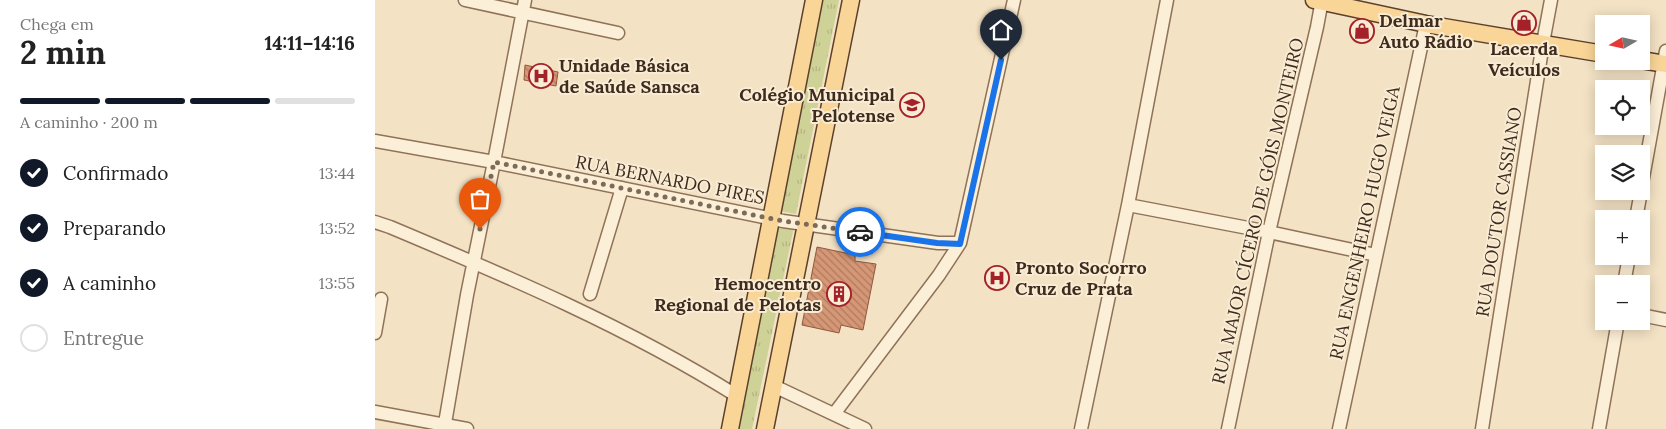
<!DOCTYPE html>
<html lang="pt">
<meta charset="utf-8">
<style>
:root{--surface:#fff;--page:#f6f6f6;--text:#222;--muted:#767676;--line:#e0e0e0;--accent:#111827}
body{margin:0;font-family:Lora,serif;background:var(--page);color:var(--text);height:100vh;display:flex;flex-direction:column;font-size:19px;white-space:nowrap}
*{box-sizing:border-box;margin:0}
p{font-size:16px;color:var(--muted)}
.icon{flex:none;width:28px;height:28px;fill:none;stroke:currentColor;stroke-width:2;stroke-linecap:round;stroke-linejoin:round}
.map{position:relative;flex:1;overflow:hidden}
.sheet{display:flex;flex-direction:column;background:var(--surface);width:375px}
.sheet>*{flex:none}
.needle{width:32px;rotate:261deg}
.tools{position:absolute;left:1220px;top:15px;display:grid;gap:10px}
.tools a{display:grid;place-items:center;width:55px;height:55px;border-radius:0px;background:var(--surface);box-shadow:0 2px 12px #0003;font-size:25px}
.pin{position:absolute;display:grid;place-items:center;width:42px;height:42px;color:#fff;margin:-51px -21px;border-radius:50% 50% 50% 0;rotate:-45deg;box-shadow:0 0 5px #0007}
.pin .icon{rotate:45deg}
.courier{position:absolute;display:grid;place-items:center;width:50px;height:50px;margin:-25px;border:4px solid #1a73e8;border-radius:50%;background:#fff;color:#222;box-shadow:0 1px 6px #0007}
.headline em{font-style:normal;font-weight:800}
.headline div{display:flex;flex-direction:column-reverse}
.headline{display:flex;align-items:center;justify-content:space-between;height:85px;padding:0 20px}
h1{font-size:32px;font-weight:800;line-height:38px}
.bar{display:grid;grid-template-columns:repeat(4,1fr);gap:8px 5px;align-content:center;height:60px;padding:0 20px}
.bar i{height:6px;border-radius:4px;background:var(--line)}
.bar .selected{background:var(--accent)}
.bar p{grid-column:span 4}
ol{padding:0 20px;list-style:none}
li{display:flex;align-items:center;gap:15px;height:55px}
li p{margin-inline-start:auto}
li .icon{padding:5px;border-radius:50%;background:var(--accent);color:#fff;stroke-width:4}
li:last-child{color:var(--muted)}
li i{width:28px;height:28px;border:2px solid var(--line);border-radius:50%}
main{display:flex;flex:1;min-height:0}
.map>svg:first-child{display:block}
.park{fill:url(#park-tufts)}
.building{fill:url(#building-back-hatch);stroke:#92583b}
.lines{fill:none;stroke-linecap:round;stroke-linejoin:round}
.minor-casing{stroke:#907258;stroke-width:15}
.major-casing{stroke:#5d402c;stroke-width:19}
.minor{stroke:#fcefd8;stroke-width:12}
.major{stroke:#f9d598;stroke-width:16}
.done{stroke:#7d6b57;stroke-width:5;stroke-dasharray:0 9}
.route{stroke:#1a73e8;stroke-width:6}
.labels{text-anchor:middle;stroke-width:4;stroke-linejoin:round;paint-order:stroke}
.poi-label{font-size:18px;font-weight:bold;fill:#3e2b1d;stroke:#f9ecd4;text-anchor:start}
.street-label{font-size:18px;fill:#3e2b1d;stroke:#f9ecd4}
</style>
<main>
<section class="sheet">
<div class="headline"><div><h1>2 min</h1><p>Chega em</p></div><em>14:11–14:16</em></div>
<div class="bar"><i class="selected"></i><i class="selected"></i><i class="selected"></i><i></i><p>A caminho · 200 m</p></div>
<ol>
<li><svg class="icon" aria-label="check" viewBox="0 0 24 24"><path d="M5 12l5 5 9-10"/></svg>Confirmado<p>13:44</p></li>
<li><svg class="icon" aria-label="check" viewBox="0 0 24 24"><path d="M5 12l5 5 9-10"/></svg>Preparando<p>13:52</p></li>
<li><svg class="icon" aria-label="check" viewBox="0 0 24 24"><path d="M5 12l5 5 9-10"/></svg>A caminho<p>13:55</p></li>
<li><i></i>Entregue</li>
</ol>
</section>
<div class="map">
<svg width="1291" height="429" viewBox="0 0 1291 429">
<defs>
<pattern id="park-tufts" width="24" height="20" patternUnits="userSpaceOnUse" patternTransform="scale(1.25)"><rect width="24" height="20" fill="#cfd296"/><path d="M3 7l-1-3M5 7V3M7 7l1-3M15 17l-1-3M17 17v-4M19 17l1-3" fill="none" stroke="#b3b481"/></pattern>
<pattern id="building-back-hatch" width="6" height="6" patternUnits="userSpaceOnUse" patternTransform="scale(1.25)"><rect width="6" height="6" fill="#d59776"/><path d="M-1 5l2 2M0 0l6 6M5-1l2 2" fill="none" stroke="#ae7b60"/></pattern>
</defs>
<rect width="100%" height="100%" fill="#f3e2c4"/>
<path class="park" d="M442 0H464L421 214 400 210Z
M399 224 419 227 377 429H357Z"/>
<path class="building" d="M150 65 183 72 181 86 149 80Z
M442 247 480 255V261L501 264 488 330 466 325 464 333 427 325Z"/>
<g class="lines">
<defs>
<path id="minor" d="M90 0 243 33
M0 141 119 162 408 221 563 243H585
M1266 189 1291 51
M753 205 894 232 1001 255
M1261 219 1266 191
M0 222 15 227C134 277 252 327 362 396
M1249 284 1254 256
M215 294 247 188
M1266 315 1291 320
M0 333 6 299
M399 386 490 429
M0 412 92 429
M459 414 564 275 585 243 639 0
M69 429 92 295 119 162 150 0
M706 429 753 205 792 0
M853 429 894 232 942 27 947 0
M964 429 1051 24
M1107 429 1168 43 1176 0
M1224 429 1243 321"/>
<path id="major" d="M939 0 1051 24 1229 54
M1266 60 1291 64
M355 429 439 0
M390 429 476 0"/>
</defs>
<use href="#minor" class="minor-casing"/>
<use href="#major" class="major-casing"/>
<use href="#minor" class="minor"/>
<use href="#major" class="major"/>
</g>
<g class="lines">
<path class="done" d="M105 229 119 162 408 221 485 232"/>
<path class="route" d="M485 232 562 243 585 244 626 60"/>
</g>
<defs>
<symbol id="shop-ring" viewBox="-11 -11 22 22"><circle r="9.5" fill="#f9ecd4" stroke="#a5212a" stroke-width="1.5"/><path d="M-5-2.5h2.3a2.7 3.5 0 0 1 5.4 0H5L5.5 6h-11ZM-1.5-2.5h3a1.5 2.3 0 0 0-3 0Z" fill="#a5212a"/></symbol>
<symbol id="hospital-ring" viewBox="-11 -11 22 22"><circle r="9.5" fill="#f9ecd4" stroke="#a5212a" stroke-width="1.5"/><path d="M-5-5h3v3.5h4V-5h3V5h-3V1.5h-4V5h-3Z" fill="#a5212a"/></symbol>
<symbol id="school-ring" viewBox="-11 -11 22 22"><circle r="9.5" fill="#f9ecd4" stroke="#a5212a" stroke-width="1.5"/><path d="M0-5L7-2L0 1L-7-2ZM-4 1L0 2.5L4 1V4Q0 6-4 4Z" fill="#a5212a"/></symbol>
<symbol id="building-ring" viewBox="-11 -11 22 22"><circle r="9.5" fill="#f9ecd4" stroke="#a5212a" stroke-width="1.5"/><path d="M-4-6H4V6H1V3H-1V6H-4ZM-2.5-4.3h1.7v1.8h-1.7ZM.8-4.3h1.7v1.8H.8ZM-2.5-1h1.7V.8h-1.7ZM.8-1h1.7V.8H.8Z" fill="#a5212a"/></symbol>
</defs>
<g fill-rule="evenodd">
<use href="#shop-ring" x="1135" y="9" width="28" height="28"/>
<use href="#shop-ring" x="973" y="17" width="28" height="28"/>
<use href="#hospital-ring" x="152" y="62" width="28" height="28"/>
<use href="#school-ring" x="523" y="91" width="28" height="28"/>
<use href="#hospital-ring" x="608" y="264" width="28" height="28"/>
<use href="#building-ring" x="450" y="280" width="28" height="28"/>
</g>
<g class="labels">
<g class="poi-label">
<text x="1004" y="27">Delmar<tspan x="1004" dy="21">Auto Rádio</tspan></text>
<text x="1149" y="55" text-anchor="middle">Lacerda<tspan x="1149" dy="21">Veículos</tspan></text>
<text x="184" y="72">Unidade Básica<tspan x="184" dy="21">de Saúde Sansca</tspan></text>
<text x="520" y="101" text-anchor="end">Colégio Municipal<tspan x="520" dy="21">Pelotense</tspan></text>
<text x="640" y="274">Pronto Socorro<tspan x="640" dy="21">Cruz de Prata</tspan></text>
<text x="446" y="290" text-anchor="end">Hemocentro<tspan x="446" dy="21">Regional de Pelotas</tspan></text>
</g>
<g class="street-label">
<text transform="translate(295 180) rotate(11)" y="6">RUA BERNARDO PIRES</text>
<text transform="translate(883 211) rotate(-77)" y="6">RUA MAJOR CÍCERO DE GÓIS MONTEIRO</text>
<text transform="translate(1124 212) rotate(-81)" y="6">RUA DOUTOR CASSIANO</text>
<text transform="translate(990 223) rotate(-78)" y="6">RUA ENGENHEIRO HUGO VEIGA</text>
</g>
</g>
</svg>
<div class="tools">
<a><svg class="needle" viewBox="-14 -14 28 28"><path d="M0-13l5 13h-10z" fill="#e53935"/><path d="M0 13l5-13h-10z" fill="#767676"/></svg></a>
<a><svg class="icon" aria-label="locate" viewBox="0 0 24 24"><circle cx="12" cy="12" r="6"/><path d="M12 2v4M12 18v4M2 12h4M18 12h4"/></svg></a>
<a><svg class="icon" aria-label="layers" viewBox="0 0 24 24"><path d="M12 4l9 5-9 5-9-5zM3 14l9 5 9-5"/></svg></a>
<a>+</a>
<a>−</a>
</div>
<div class="pin" style="left:105px;top:229px;background:#ea580c"><svg class="icon" aria-label="bag" viewBox="0 0 24 24"><path d="M5 8h14l-1 12H6zM9 8a3 3 0 0 1 6 0"/></svg></div>
<div class="pin" style="left:626px;top:60px;background:#1f2937"><svg class="icon" aria-label="home" viewBox="0 0 24 24"><path d="M3 11l9-7 9 7M6 9v11h12V9"/></svg></div>
<div class="courier" style="left:485px;top:232px"><svg class="icon" aria-label="car" viewBox="0 0 24 24"><path d="M5 17H2v-5l4-1 3-4h7l3 4 3 1v5h-3M9 17h6M6 11h13"/><circle cx="7" cy="17" r="2"/><circle cx="17" cy="17" r="2"/></svg></div>
</div>
</main>
